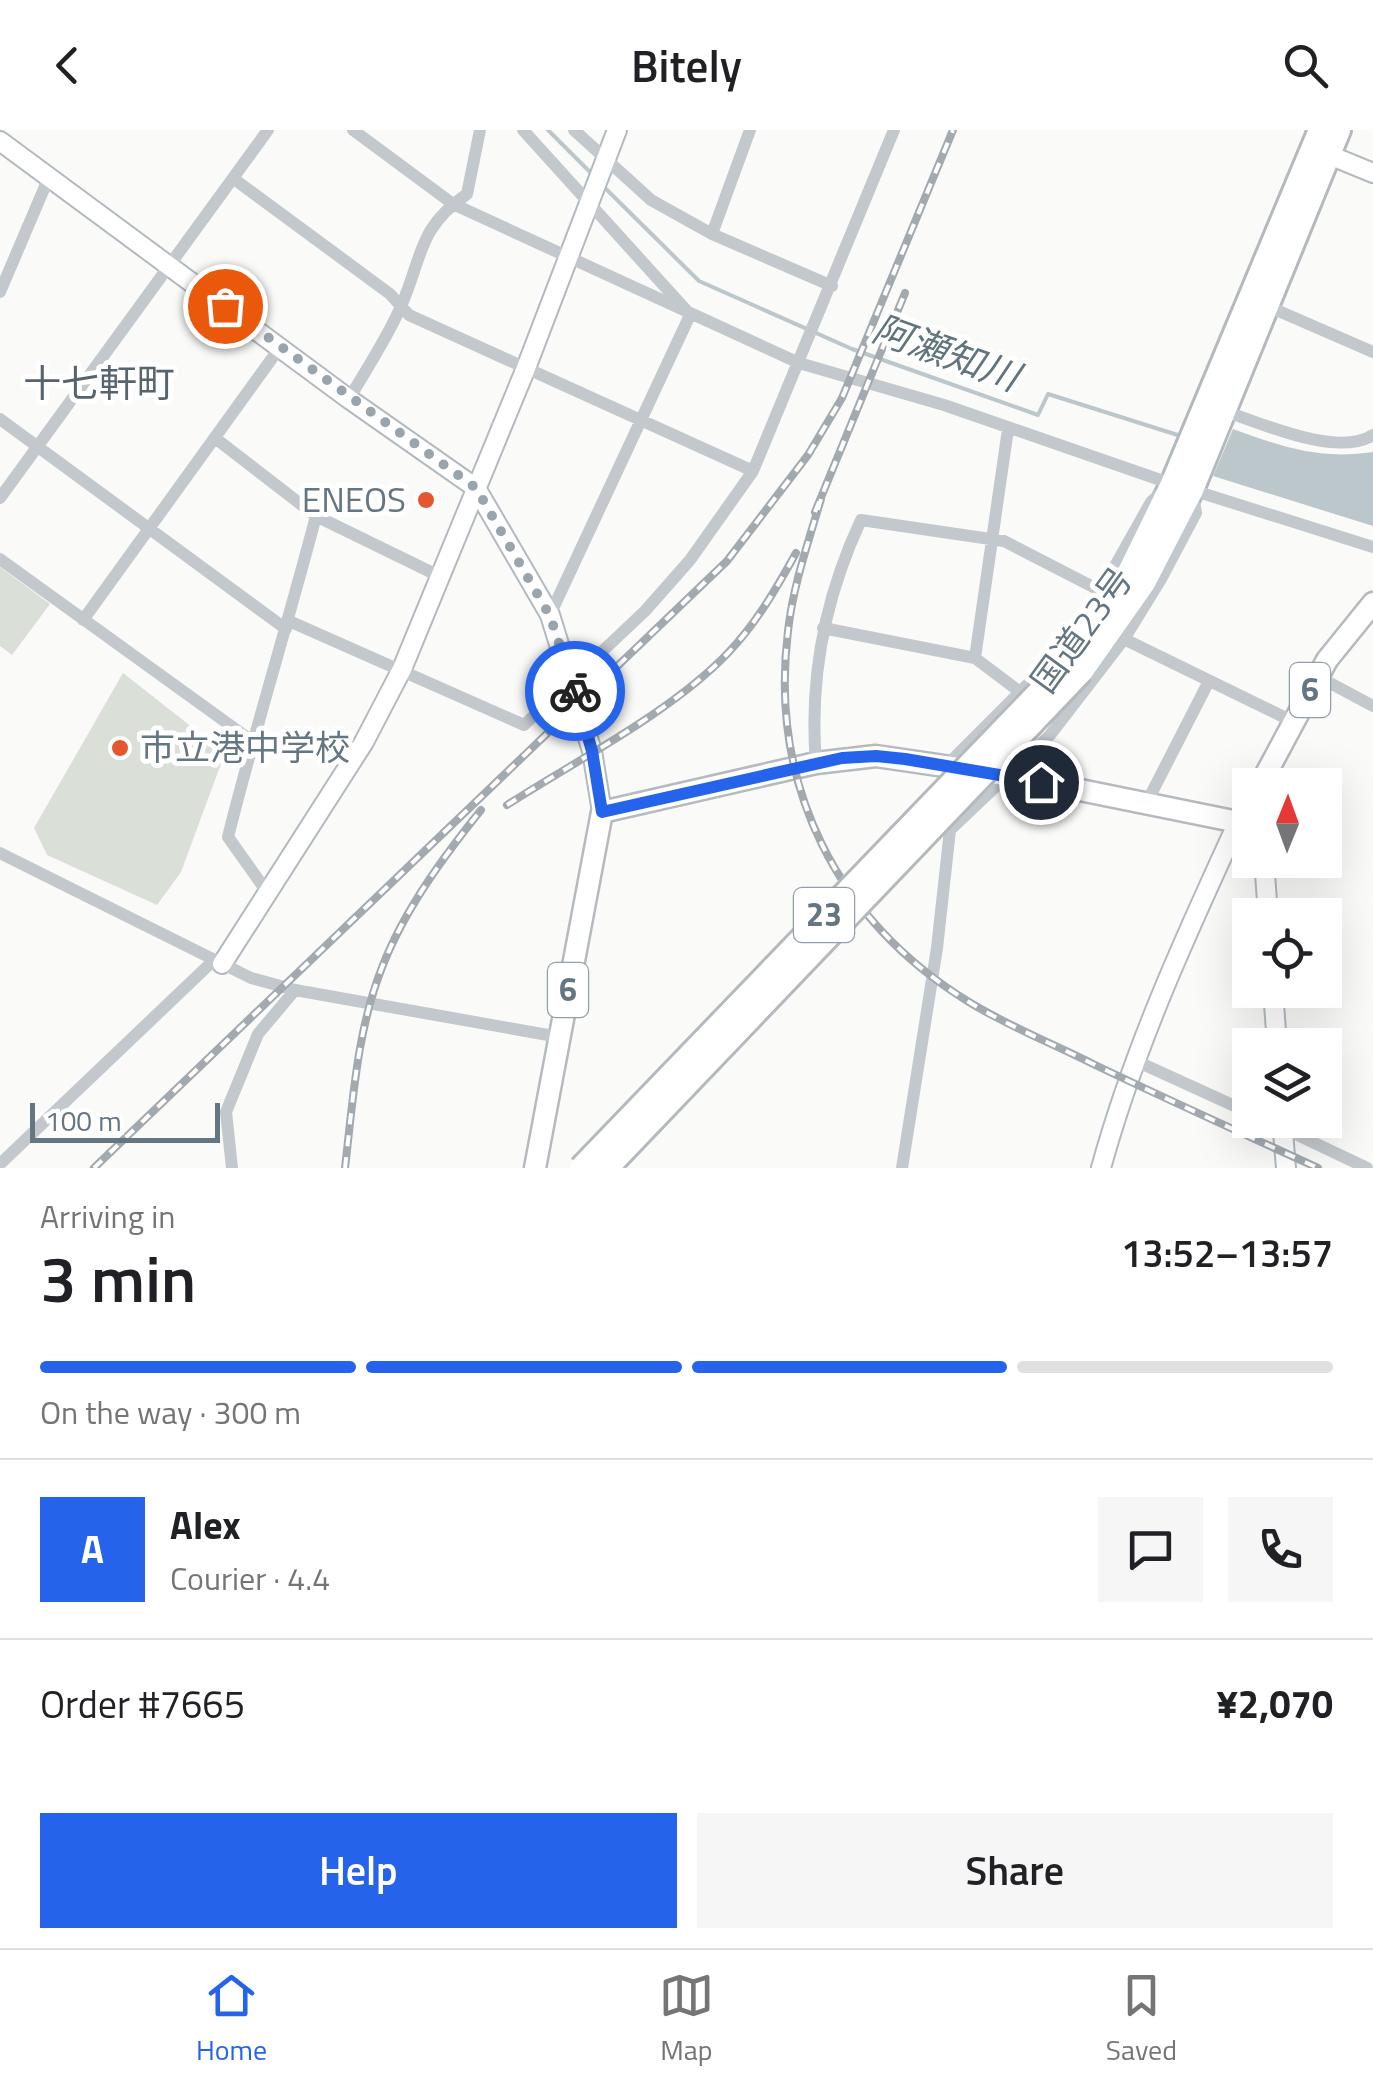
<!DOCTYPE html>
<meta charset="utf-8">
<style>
:root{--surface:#fff;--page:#f6f6f6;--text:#202124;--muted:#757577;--line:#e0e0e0;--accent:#2563eb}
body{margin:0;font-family:"Titillium Web","Noto Sans JP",sans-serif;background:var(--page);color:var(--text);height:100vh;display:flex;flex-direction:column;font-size:38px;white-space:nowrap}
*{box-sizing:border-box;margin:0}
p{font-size:32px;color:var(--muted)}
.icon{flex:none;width:55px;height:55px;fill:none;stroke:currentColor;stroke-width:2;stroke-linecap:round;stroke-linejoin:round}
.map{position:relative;height:1038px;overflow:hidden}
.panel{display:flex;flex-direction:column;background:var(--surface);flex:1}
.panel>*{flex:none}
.needle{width:65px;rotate:1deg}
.fabs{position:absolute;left:1232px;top:638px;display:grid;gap:20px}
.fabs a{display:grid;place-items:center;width:110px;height:110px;border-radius:0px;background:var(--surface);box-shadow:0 10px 40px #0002;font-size:50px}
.scale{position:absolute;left:30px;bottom:25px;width:190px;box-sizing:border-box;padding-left:10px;border:5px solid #657683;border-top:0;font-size:28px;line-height:35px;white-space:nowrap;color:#657683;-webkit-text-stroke:8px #fff;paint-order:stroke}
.pin{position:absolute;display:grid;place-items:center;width:85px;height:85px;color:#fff;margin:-42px;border:5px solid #fff;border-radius:50%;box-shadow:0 2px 10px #0007}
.courier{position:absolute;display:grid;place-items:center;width:100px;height:100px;margin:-50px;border:8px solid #2563eb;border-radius:50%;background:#fff;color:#222;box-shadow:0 2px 12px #0007}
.overview em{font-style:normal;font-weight:600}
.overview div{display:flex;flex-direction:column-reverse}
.overview{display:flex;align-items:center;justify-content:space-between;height:170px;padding:0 40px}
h1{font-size:65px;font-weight:600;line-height:75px}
.bar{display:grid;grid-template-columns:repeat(4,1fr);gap:15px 10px;align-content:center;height:120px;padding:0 40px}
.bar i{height:12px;border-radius:8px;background:var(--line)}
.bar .active{background:var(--accent)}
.bar p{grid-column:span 4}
.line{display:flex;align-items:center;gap:25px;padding:0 40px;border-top:2px solid var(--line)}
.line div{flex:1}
.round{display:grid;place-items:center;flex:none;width:105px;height:105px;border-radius:0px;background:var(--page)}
.cta{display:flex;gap:20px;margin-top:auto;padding:20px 40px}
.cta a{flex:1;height:115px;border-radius:0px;background:var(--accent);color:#fff;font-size:40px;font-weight:600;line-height:115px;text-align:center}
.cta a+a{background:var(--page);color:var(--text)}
header{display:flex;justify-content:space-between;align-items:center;height:130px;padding:0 40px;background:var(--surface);font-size:45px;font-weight:600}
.tabs{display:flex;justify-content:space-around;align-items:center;height:140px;border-top:2px solid var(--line);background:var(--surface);font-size:28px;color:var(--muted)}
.tabs a{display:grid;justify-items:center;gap:5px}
.tabs .active{color:var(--accent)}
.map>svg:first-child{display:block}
.green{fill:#dadfd7}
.water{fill:#bbc7cb}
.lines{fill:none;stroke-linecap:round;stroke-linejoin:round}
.stream{stroke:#bbc7cb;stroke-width:4}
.secondary-casing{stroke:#b3babf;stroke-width:22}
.primary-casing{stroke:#b5babe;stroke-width:25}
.highway-casing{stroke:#b4b9bd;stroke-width:28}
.street{stroke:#c3c8cc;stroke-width:12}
.secondary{stroke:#fff;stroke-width:18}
.primary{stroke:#fff;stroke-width:20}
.highway{stroke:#fff;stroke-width:22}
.rail-casing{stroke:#a2aab0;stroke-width:8}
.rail{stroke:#fff;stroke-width:4;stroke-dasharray:11;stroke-linecap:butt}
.highway-bridge-casing{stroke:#b4b9bd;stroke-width:28;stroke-linecap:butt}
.highway-bridge{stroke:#fff;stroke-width:22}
.done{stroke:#99a4ac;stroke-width:10;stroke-dasharray:0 18}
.route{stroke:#2563eb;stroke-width:12}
.poi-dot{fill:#e4572e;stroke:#fff;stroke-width:4}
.labels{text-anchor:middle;stroke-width:10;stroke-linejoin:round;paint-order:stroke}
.shield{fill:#fff;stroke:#939fa8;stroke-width:2.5}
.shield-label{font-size:32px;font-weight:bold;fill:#657683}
.poi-label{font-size:35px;fill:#657683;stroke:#fff;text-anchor:end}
.street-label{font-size:35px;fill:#657683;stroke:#fff}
.water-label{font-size:38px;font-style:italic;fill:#60757c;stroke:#fff}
.neighbourhood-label{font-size:38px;fill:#57646e;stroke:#fff}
</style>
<header><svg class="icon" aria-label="back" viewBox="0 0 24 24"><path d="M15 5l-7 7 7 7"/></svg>Bitely<svg class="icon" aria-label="search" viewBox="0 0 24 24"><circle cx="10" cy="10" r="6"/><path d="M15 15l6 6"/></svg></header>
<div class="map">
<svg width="1373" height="1038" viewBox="0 0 1373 1038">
<rect width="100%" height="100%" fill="#fafaf8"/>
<path class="green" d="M0 437 50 474 12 525 0 516Z
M123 543 225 623 181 742 157 775 47 725 34 698Z"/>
<path class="water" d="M1233 299C1283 317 1319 330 1373 322V396L1213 346Z"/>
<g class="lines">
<path class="stream" d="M548 0 594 46
M604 57 699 151 852 219 1038 285 1048 264 1184 307"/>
<defs>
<path id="secondary" d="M0 11 349 269 476 358 550 485 592 621 602 682
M1317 20 1373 43
M1264 730 1268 785
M222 834 364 612 402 539 526 238 617 0
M1273 860 1277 915
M1282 990 1286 1038
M1101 1038C1134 918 1186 805 1238 692"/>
<path id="primary" d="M1260 655 1327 530 1373 473
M535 1038 602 682 816 633 876 626 1006 645 1238 692 1250 672"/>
<path id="highway" d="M1067 533 1128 444 1172 354 1320 0
M1082 541 1144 453 1192 360 1339 0"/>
</defs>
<use href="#secondary" class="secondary-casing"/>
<use href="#primary" class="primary-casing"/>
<use href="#highway" class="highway-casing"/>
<path class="street" d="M353 0 453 74 799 233 944 275 1172 354
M523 0 686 180
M574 0 651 70 712 104 832 156
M234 49 390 164 409 185 753 341
M712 104 750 0
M0 162 49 47
M1267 176 1373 222
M349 269C367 238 388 207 402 174 423 125 418 98 467 64L480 0
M1224 281C1261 293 1337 328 1373 305
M0 289 286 499
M1008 299 975 528 1020 562
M215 308 316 386 439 446
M0 368 268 0
M0 429 252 611
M550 485 690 185
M83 490 281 216
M289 491 524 595 645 481 690 430 753 341 894 0
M823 498 975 528
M1124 509 1292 591
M1317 546 1373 576
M816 633C809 548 825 467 861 390L1004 411 1101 461
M945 637 1057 525 1101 461 1151 372 1162 362
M1146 674 1209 551
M0 723 251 848 295 860 559 907
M267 762 228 707C255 599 288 493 316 386
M1136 931 1250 983
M1266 990 1367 1038
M0 1034 213 831
M232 1038 226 982 258 904 295 860
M902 1038 937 818 950 700 1050 605 1124 509 1161 449 1196 383 1192 360 1373 417"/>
<use href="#secondary" class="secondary"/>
<use href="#primary" class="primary"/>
<use href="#highway" class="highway"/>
<defs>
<path id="rail" d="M821 369C808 413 793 456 788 501 769 656 837 791 969 872 1008 896 1051 913 1091 933 1166 969 1242 1003 1318 1038
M815 382 905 163
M507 675C577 630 670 583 727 524 756 494 776 459 796 423
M94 1038 727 431 808 325 842 268 953 0
M345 1038C353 970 357 899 383 835 405 779 444 726 481 680"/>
</defs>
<use href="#rail" class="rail-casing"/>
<use href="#rail" class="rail"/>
<defs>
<path id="highway-bridge" d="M581 1038 1067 533
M607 1038 1082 541"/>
</defs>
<use href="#highway-bridge" class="highway-bridge-casing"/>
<use href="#highway-bridge" class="highway-bridge"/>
</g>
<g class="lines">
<path class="done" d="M225 176 476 358 550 486 575 561"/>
<path class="route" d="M575 561 592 621 602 682 842 628 876 626 905 629 1041 652"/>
</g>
<g class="poi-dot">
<circle cx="426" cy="370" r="10"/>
<circle cx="120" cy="618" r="10"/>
</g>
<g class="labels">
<g class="shield">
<rect x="1290" y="533" width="40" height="54" rx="8"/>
<rect x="794" y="758" width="60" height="54" rx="8"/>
<rect x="548" y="833" width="40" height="54" rx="8"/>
</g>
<g class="shield-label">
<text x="1310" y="571">6</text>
<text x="824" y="796">23</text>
<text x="568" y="871">6</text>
</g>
<g class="poi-label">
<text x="406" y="382">ENEOS</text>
<text x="140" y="630" text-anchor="start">市立港中学校</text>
</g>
<g class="street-label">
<text transform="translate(1082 500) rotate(-54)" y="12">国道23号</text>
</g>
<g class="water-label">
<text transform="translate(946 223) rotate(20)" y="13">阿瀬知川</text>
</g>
<g class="neighbourhood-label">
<text x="99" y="267">十七軒町</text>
</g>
</g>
</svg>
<div class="fabs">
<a><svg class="needle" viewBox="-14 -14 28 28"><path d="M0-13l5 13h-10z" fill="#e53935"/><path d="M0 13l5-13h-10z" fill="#757577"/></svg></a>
<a><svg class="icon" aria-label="locate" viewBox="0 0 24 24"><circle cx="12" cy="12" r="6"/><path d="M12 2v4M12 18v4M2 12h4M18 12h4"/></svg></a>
<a><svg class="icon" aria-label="layers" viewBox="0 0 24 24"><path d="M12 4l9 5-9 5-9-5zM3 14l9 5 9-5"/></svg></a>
</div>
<div class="scale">100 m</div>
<div class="pin" style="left:225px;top:176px;background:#ea580c"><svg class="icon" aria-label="bag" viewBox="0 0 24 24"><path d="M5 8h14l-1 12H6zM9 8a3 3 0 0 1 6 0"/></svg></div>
<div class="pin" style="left:1041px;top:652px;background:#1f2937"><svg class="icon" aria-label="home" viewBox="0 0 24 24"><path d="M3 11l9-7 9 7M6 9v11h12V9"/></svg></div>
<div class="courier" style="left:575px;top:561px"><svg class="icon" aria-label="bike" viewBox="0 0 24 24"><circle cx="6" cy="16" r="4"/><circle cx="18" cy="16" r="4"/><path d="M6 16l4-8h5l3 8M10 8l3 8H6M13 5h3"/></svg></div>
</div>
<section class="panel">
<div class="overview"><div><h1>3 min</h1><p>Arriving in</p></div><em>13:52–13:57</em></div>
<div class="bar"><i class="active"></i><i class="active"></i><i class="active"></i><i></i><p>On the way · 300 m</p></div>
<div class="line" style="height:180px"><b class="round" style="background:var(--accent);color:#fff">A</b><div><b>Alex</b><p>Courier · 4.4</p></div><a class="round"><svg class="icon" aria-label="chat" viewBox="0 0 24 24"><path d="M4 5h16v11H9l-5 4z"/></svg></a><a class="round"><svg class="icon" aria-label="phone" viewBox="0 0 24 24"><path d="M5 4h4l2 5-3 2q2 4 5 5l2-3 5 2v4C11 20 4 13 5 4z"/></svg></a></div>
<div class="line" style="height:130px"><div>Order #7665</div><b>¥2,070</b></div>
<div class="cta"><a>Help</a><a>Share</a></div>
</section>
<nav class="tabs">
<a class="active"><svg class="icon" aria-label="home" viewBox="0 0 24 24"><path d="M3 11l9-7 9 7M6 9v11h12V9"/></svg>Home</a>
<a><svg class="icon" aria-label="map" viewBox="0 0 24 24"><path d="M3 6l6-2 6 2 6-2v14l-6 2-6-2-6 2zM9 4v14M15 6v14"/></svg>Map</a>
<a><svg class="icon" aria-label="saved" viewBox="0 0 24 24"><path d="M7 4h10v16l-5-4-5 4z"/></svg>Saved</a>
</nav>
